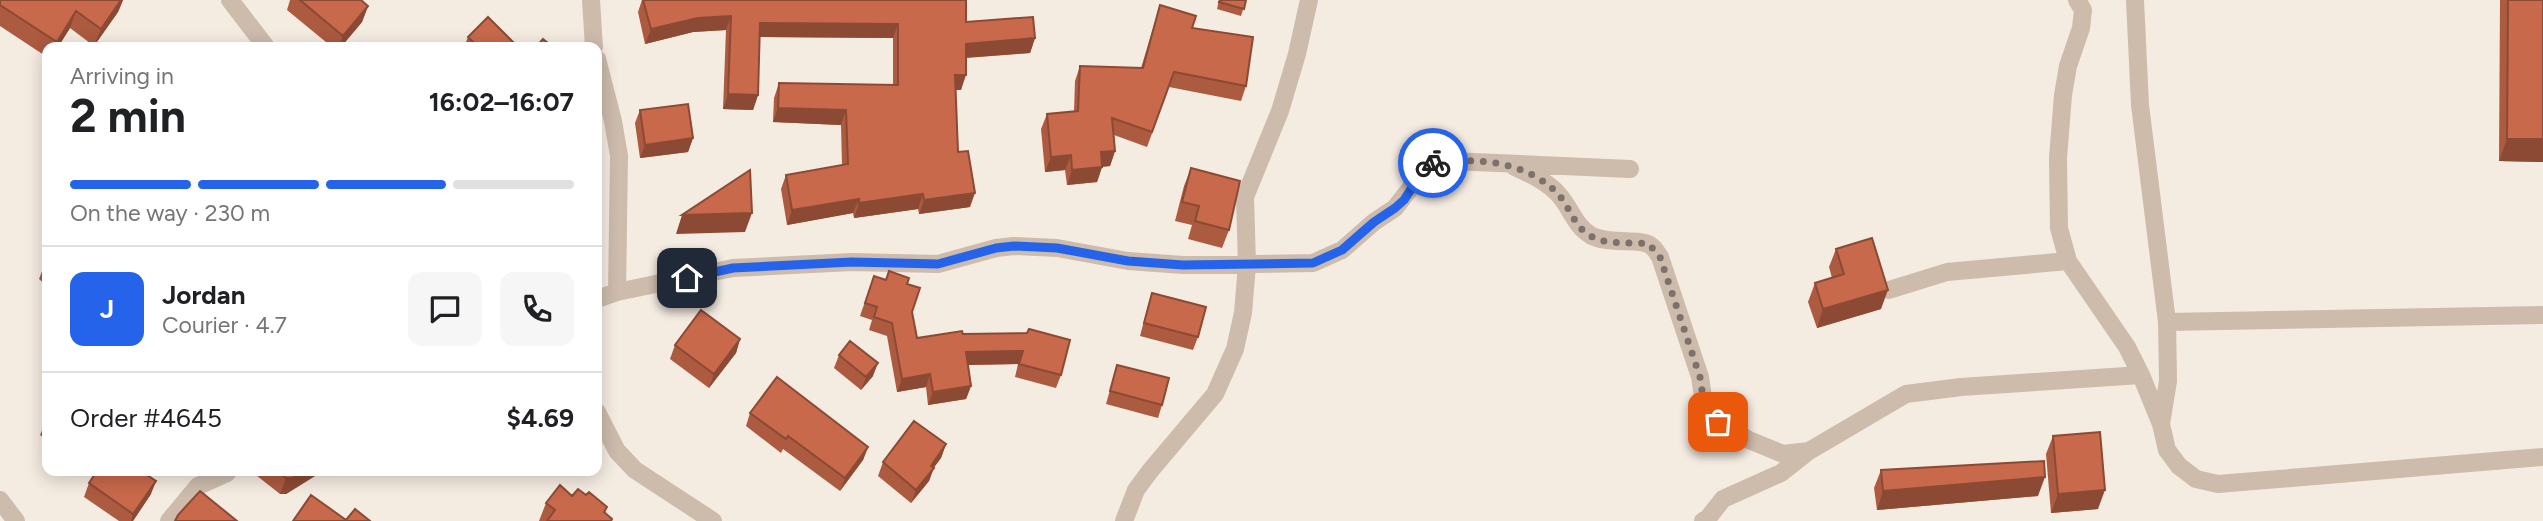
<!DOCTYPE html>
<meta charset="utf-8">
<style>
:root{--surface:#fff;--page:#f6f6f6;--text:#202124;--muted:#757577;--line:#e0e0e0;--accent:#2563eb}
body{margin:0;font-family:Figtree,sans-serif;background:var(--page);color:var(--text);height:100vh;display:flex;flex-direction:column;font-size:26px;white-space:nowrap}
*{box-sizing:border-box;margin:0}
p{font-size:23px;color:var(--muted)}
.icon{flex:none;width:38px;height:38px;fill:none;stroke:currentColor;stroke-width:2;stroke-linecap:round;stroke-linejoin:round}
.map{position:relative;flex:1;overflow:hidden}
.drawer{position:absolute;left:42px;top:42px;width:560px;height:434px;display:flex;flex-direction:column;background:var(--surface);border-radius:14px;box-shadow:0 4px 18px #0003}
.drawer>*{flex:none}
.pin{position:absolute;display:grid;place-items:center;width:60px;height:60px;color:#fff;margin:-30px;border-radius:14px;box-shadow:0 4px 10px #0006}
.courier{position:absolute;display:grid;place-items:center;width:70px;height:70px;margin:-35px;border:5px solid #2563eb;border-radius:50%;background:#fff;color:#222;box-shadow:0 2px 9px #0007}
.head em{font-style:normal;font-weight:700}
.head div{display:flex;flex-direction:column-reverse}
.head{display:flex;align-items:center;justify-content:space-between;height:119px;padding:0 28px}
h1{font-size:46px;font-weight:700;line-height:52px}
.bar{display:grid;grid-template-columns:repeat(4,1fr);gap:10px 7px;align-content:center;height:84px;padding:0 28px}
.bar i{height:9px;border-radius:5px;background:var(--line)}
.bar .active{background:var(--accent)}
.bar p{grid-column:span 4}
.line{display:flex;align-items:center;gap:18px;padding:0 28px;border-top:2px solid var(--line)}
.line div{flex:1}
.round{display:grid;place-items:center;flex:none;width:74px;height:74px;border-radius:14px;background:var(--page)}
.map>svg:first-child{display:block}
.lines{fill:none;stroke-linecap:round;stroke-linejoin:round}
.minor{stroke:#cdbbac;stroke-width:18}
.wall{fill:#ac5a40}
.shaded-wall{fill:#8c4a34}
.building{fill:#c8694b;stroke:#8c4a34;stroke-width:2}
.done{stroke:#7c716b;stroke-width:7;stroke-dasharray:0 12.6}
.route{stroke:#2563eb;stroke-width:9}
</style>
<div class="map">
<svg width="2543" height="521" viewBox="0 0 2543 521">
<rect width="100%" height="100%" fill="#f4ebe1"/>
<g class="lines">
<path class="minor" d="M230 0 266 47
M591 0 594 47
M2077 0 2083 10 2081 28 2068 66 2063 95 2058 158 2059 228 2068 261 2127 347 2141 375 2161 424
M2135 0 2140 105 2167 322 2168 381 2161 424 2167 450 2179 466 2196 479 2218 484 2543 457
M597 59 613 121 619 156 617 292
M1513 166C1529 174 1547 181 1559 195 1571 208 1575 227 1592 236 1612 245 1638 238 1650 245 1655 248 1657 253 1660 257L1700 377 1705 410 1718 422 1749 440 1783 454 1809 451 1906 394 1961 387 2141 375
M1889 290 1947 272 2068 261
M597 299 617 292 733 268 852 262 938 264 996 248 1014 246 1057 248 1128 261 1183 265 1313 263 1342 250 1374 222 1395 208 1429 164 1451 161 1630 169
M2167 322 2543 315
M597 412 617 451 635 470 713 521
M0 500 16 521
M169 521 198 486 227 473
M1124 521 1136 490 1150 471 1215 394 1235 349 1243 313 1247 265 1245 197 1280 111 1297 54 1309 0
M1703 521 1708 518 1723 499 1781 473 1809 451"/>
</g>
<path class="wall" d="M0 0H123L118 12 94 46 70 28 58 47H47V57L0 26Z
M290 0H361L368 6 362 22 341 47H332L287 10Z
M642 0H966V22L1035 38 1030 53 966 58 961 90H955L958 152 970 207 919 214 918 209 854 218 853 213 787 225 781 189 786 175 842 165 841 125 773 122 774 98 779 83 893 85V38L760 37 758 95 753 110 723 109 726 30 693 32 645 44 638 12Z
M1219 0H1246L1241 16 1217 9Z
M2500 0H2543V162L2499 161Z
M1160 5 1192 28 1246 86 1241 101 1169 87 1147 147 1114 135 1115 151 1110 166 1102 167 1097 182 1067 185 1065 170 1045 172 1041 129 1047 114 1074 112 1075 81 1080 66 1141 68Z
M468 37 517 47H464Z
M640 110 693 138 688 152 640 158 635 123Z
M1191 168 1229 230 1222 248 1188 239 1192 225 1175 221 1184 186Z
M1836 249 1881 309 1817 328 1808 302 1815 283 1832 278 1829 267Z
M47 262V286L39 279 44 266Z
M886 280 907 284 917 338 963 334 1027 333 1061 375 1056 388 1015 377 1018 364 968 365 971 386 966 399 928 405 926 387 897 392 887 336 869 330 872 320 860 316 869 290Z
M1152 293 1198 337 1193 350 1140 336 1148 306Z
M740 339 736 353 709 388 670 359 675 345Z
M839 355 873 376 861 390 834 368Z
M1117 365 1162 405 1158 418 1106 404Z
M750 413 868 447 863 460 840 491 783 449 781 453 746 426Z
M47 419V440L40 435Z
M2053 436 2098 509 2051 513 2046 454Z
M946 444 941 458 933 468 929 481 911 503 878 476 883 462Z
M1881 470 2038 496 1877 510 1874 488Z
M251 471H323L286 494H280Z
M89 483 151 494 133 521H119L84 497Z
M586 495 607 507 605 513 612 521H539L546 503 572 496Z"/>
<path class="shaded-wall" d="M121 0H123L118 12 94 46 101 29Z
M368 6 362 22 341 47H339L343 36Z
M76 11 70 28 58 47H55L57 42Z
M731 16 726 30 693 32 645 44 651 29 698 18Z
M760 23 898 24 893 38 755 37Z
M1035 38 1030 53 961 58 966 44Z
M955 75H966L961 90H949Z
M728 94 758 95 753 110 723 109Z
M778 108 846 110 841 125 773 122Z
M693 138 688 152 640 158 645 145Z
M2507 139H2543V162L2499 161Z
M1115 151 1110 166 1095 167 1101 152Z
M1071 155 1065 170 1045 172 1051 157Z
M1102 167 1097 182 1067 185 1072 170Z
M975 193 970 207 919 214 924 200Z
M923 194 918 209 854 218 859 203Z
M859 199 853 213 787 225 792 210Z
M752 213 745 232 676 234 682 215Z
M1888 290 1881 309 1817 328 1823 309Z
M740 339 736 353 709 388 714 374Z
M1023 351 1018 364 961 365 966 352Z
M878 363 873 376 861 390 866 377Z
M930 374 926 387 897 392 902 379Z
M971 386 966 399 928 405 933 392Z
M946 444 941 458 930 473 934 468 929 481 911 503 916 490 931 466Z
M868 447 863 460 840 491 845 478Z
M303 471H323L286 494H280L286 478Z
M2045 477 2038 496 1877 510 1883 491Z
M156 481 151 494 133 521H131L133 514Z
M2105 490 2098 509 2051 513 2058 494Z"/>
<path class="building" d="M0 0H121L101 29 76 11 57 42 0 5Z
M300 0H361L368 6 343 36Z
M643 0H966V22L1033 17 1035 38 966 44V75H955L958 152 968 151 975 193 924 200 923 194 859 203V199L792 210 786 175 848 164 846 110 778 108 779 83 898 85V24L760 23 758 95 728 94 731 16 698 18 651 29Z
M1220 0H1246L1244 9 1219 2Z
M2508 0H2543V139H2507Z
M1160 5 1196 16 1192 28 1253 37 1246 86 1174 72 1152 132 1112 118 1115 151 1101 152 1102 167 1072 170 1071 155 1051 157 1047 114 1078 111 1080 66 1143 68Z
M488 17 518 47H478L468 37Z
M543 39 553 47H536Z
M688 104 693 138 645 145 640 110Z
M1191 168 1240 181 1229 230 1195 221 1199 206 1182 202Z
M750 170 752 213 682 215Z
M1872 238 1888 290 1823 309 1815 283 1844 274 1836 249Z
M889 271 909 278 907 284 920 288 912 312 917 338 962 331 963 334 1027 333 1029 329 1070 340 1061 375 1019 364 1023 351 966 352 971 386 933 392 930 374 902 379 892 323 874 317 877 307 865 303 874 276 886 280Z
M1152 293 1206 307 1198 337 1144 323Z
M701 310 740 339 714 374 675 345Z
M850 341 878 363 866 377 839 355Z
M1117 365 1169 378 1162 405 1110 391Z
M777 377 868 447 845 478 788 436 786 439 750 413Z
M914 421 946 444 931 466 934 468 916 490 883 462Z
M2100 432 2105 490 2058 494 2053 436Z
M2044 461 2045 477 1883 491 1881 470Z
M97 471H141L156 481 133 514 89 483Z
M277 471H303L292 478H286Z
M560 485 572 496 578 489 586 495 589 492 607 507 604 512 612 519 611 521H547L555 510 546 503Z
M200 491 237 521H175L178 515Z
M311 495 346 520 355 509 370 521H293Z"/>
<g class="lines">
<path class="done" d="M1433 163C1476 157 1527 161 1558 194 1569 206 1573 223 1586 233 1604 247 1628 241 1649 244L1660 257 1700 377 1705 410 1718 422"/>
<path class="route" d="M687 278 733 268 852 262 938 264 996 248 1014 246 1057 248 1128 261 1183 265 1313 263 1342 250 1374 222 1395 208 1404 200 1426 166 1433 163"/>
</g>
</svg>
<div class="pin" style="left:1718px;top:422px;background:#ea580c"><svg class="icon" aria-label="bag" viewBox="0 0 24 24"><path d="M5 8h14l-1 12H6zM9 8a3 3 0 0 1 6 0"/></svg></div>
<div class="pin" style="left:687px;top:278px;background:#1f2937"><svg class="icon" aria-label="home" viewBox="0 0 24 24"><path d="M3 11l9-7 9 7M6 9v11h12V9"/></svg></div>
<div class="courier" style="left:1433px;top:163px"><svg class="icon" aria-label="bike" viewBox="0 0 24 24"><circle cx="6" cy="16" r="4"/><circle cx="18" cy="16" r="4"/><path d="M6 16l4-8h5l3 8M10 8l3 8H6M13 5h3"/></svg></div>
<section class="drawer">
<div class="head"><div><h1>2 min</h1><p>Arriving in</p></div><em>16:02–16:07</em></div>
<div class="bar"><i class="active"></i><i class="active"></i><i class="active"></i><i></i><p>On the way · 230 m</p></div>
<div class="line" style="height:126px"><b class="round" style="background:var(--accent);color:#fff">J</b><div><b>Jordan</b><p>Courier · 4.7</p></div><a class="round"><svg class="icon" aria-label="chat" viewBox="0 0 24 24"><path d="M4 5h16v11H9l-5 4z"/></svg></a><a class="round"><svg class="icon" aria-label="phone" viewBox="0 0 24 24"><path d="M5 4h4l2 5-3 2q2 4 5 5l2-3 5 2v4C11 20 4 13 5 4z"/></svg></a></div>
<div class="line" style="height:91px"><div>Order #4645</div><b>$4.69</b></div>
</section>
</div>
